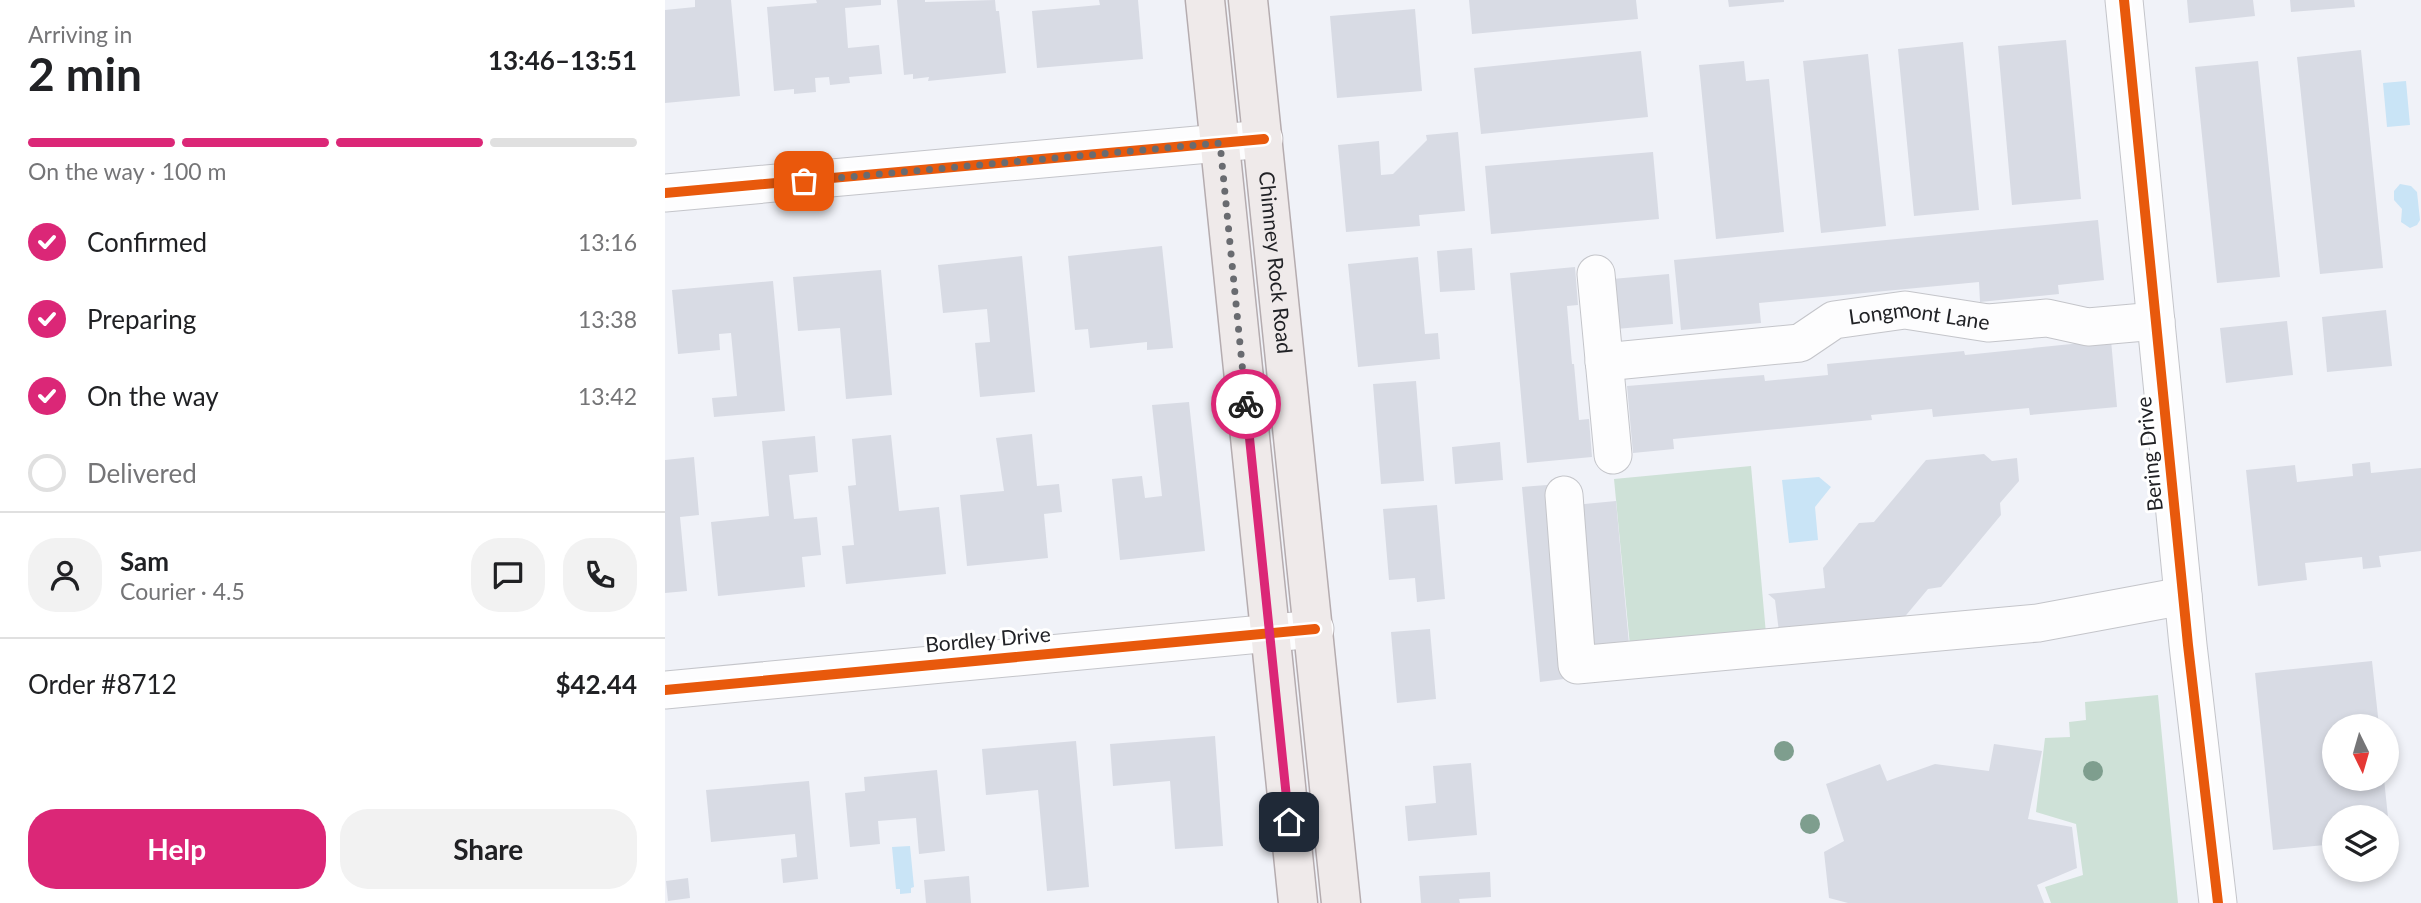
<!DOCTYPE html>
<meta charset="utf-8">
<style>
:root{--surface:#fff;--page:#f2f2f2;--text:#202124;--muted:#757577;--line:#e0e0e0;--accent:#db2777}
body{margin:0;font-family:Lato,sans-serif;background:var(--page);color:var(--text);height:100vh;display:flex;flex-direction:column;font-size:26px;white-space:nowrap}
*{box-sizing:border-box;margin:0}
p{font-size:23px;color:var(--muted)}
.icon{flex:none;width:38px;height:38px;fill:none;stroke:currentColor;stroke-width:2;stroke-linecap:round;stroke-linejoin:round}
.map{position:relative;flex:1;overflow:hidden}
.details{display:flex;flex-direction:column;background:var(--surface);width:665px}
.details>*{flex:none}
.needle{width:46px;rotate:175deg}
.controls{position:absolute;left:1657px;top:714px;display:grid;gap:14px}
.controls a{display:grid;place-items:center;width:77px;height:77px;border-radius:50%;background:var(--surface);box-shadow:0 4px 10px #0003;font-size:35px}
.pin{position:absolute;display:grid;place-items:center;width:60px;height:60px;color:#fff;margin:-30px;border-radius:14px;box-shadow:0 4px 10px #0006}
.courier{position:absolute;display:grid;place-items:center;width:70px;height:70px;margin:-35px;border:5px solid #db2777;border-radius:50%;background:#fff;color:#222;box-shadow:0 2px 9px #0007}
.summary em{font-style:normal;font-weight:700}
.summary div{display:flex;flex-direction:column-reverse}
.summary{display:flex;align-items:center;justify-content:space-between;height:119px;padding:0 28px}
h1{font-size:46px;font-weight:700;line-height:52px}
.bar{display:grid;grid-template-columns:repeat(4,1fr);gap:10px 7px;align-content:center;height:84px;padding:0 28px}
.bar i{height:9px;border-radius:5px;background:var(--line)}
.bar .active{background:var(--accent)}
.bar p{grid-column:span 4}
.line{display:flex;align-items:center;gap:18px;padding:0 28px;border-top:2px solid var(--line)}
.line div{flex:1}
.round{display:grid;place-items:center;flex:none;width:74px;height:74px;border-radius:28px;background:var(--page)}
ol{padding:0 28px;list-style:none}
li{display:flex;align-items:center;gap:21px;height:77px}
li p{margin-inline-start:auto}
li .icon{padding:7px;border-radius:50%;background:var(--accent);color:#fff;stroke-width:4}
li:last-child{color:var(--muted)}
li i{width:38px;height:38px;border:4px solid var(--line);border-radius:50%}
.primary-button{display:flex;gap:14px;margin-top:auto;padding:14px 28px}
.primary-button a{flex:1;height:80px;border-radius:28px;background:var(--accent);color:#fff;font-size:28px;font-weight:700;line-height:80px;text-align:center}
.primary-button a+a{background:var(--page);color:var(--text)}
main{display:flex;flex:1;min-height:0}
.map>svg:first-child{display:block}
.green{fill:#cee1d7}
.water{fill:#c9e4f6}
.building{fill:#d8dbe4}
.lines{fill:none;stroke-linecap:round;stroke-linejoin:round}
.minor-casing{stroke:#c4c5ca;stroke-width:39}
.major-casing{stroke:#b5acaf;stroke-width:41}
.minor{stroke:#fdfdfe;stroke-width:37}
.major{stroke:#efeaea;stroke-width:38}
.cycleway-casing{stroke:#fff;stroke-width:15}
.cycleway{stroke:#e8590c;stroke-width:10}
.tree{fill:#7e9e8e}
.done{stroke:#696b70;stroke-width:7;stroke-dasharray:0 12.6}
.route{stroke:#db2777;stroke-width:9}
.labels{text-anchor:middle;stroke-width:6;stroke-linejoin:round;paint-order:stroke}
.street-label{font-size:21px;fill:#212226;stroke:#fff}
</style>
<main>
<section class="details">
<div class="summary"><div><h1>2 min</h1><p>Arriving in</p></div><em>13:46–13:51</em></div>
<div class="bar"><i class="active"></i><i class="active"></i><i class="active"></i><i></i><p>On the way · 100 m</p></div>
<ol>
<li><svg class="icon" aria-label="check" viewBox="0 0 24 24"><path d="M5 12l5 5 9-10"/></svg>Confirmed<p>13:16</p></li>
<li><svg class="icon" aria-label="check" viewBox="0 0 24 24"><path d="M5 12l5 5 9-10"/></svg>Preparing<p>13:38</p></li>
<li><svg class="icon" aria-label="check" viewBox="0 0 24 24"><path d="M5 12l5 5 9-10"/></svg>On the way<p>13:42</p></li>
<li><i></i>Delivered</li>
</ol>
<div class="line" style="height:126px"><a class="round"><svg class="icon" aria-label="person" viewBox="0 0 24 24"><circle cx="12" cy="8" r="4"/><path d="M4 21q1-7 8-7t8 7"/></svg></a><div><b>Sam</b><p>Courier · 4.5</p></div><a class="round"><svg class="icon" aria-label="chat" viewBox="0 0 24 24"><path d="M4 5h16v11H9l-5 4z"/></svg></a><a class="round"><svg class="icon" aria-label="phone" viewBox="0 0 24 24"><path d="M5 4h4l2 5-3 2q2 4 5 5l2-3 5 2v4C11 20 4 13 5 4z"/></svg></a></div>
<div class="line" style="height:91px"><div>Order #8712</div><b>$42.44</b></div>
<div class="primary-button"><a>Help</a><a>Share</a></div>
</section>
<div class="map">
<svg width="1756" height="903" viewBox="0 0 1756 903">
<rect width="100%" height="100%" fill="#f0f2f8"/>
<path class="green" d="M1086 466 1101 634 965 646 949 479Z
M1493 695 1513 903H1386L1380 887 1418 875 1411 824 1371 812 1380 738 1405 737 1404 722 1421 720 1420 702Z"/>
<path class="water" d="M1741 81 1745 125 1722 127 1718 83Z
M1735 184 1746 186 1752 192 1755 220 1752 225 1745 228 1736 222 1737 209 1729 200V191Z
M1154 477 1166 487 1150 507 1153 540 1124 543 1117 480Z
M245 846 249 887 246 888V893L235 894V889H231L227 847Z"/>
<path class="building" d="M30 0H66L75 96 0 103V10L30 7Z
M151 0H216V5L180 8 183 48 214 45 217 74 184 77 185 83 165 85 164 77 150 78 151 92 129 94V89L109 91 102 7 152 3Z
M232 0H260V2L330 0 331 11H334L341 73 263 81 264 77 248 79V74L239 75Z
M434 0H473L478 59 372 68 367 11 435 5Z
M804 0H971L973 19 807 34Z
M1063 0H1119V2L1064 7Z
M1522 0H1588L1590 16 1524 23Z
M1625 0H1689L1690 7 1626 12Z
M750 9 757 91 672 98 665 16Z
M1401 40 1416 199 1347 205 1333 46Z
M1298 42 1314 210 1249 216 1233 49Z
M1696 50 1718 268 1655 274 1632 57Z
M976 51 983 117 816 134 809 68Z
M1203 54 1221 226 1156 233 1138 61Z
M1079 61 1081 81 1104 79 1119 232 1051 239 1034 65Z
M1593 61 1615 277 1552 283 1530 67Z
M793 132 800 211 754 215 755 226 681 232 673 145 714 141 716 175 728 174 762 140 761 135Z
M988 152 994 219 826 234 820 166Z
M1433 220 1439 280 1393 285 1394 294 1315 302 1314 282 1094 303 1096 323 1016 330 1009 260Z
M497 246 508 348 482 350V342L425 348 423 329 410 330 403 256Z
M807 248 810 290 775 292 772 251Z
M357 256 370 392 315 397 310 343 325 342 322 309 278 313 273 265Z
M753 257 760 334 773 333 775 359 693 367 683 264Z
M910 267 913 305 902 306 907 364H909L914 420 924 419 927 457 862 463 845 273Z
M216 270 227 395 181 399 175 328 133 331 128 277Z
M1004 274 1008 324 951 329 947 279Z
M108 281 120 411 49 417 47 398 72 396 66 333 54 334 55 350 13 354 7 290Z
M1721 310 1727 366 1662 372 1657 317Z
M1622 321 1628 375 1561 383 1555 328Z
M1446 340 1452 407 1365 415 1364 408 1268 417 1267 409 1206 415 1207 420 1008 439 1009 449 968 453 962 386 1099 375 1100 381 1163 375 1162 364 1299 351 1300 355Z
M751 381 759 481 716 484 708 384Z
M524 402 540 551 455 560 447 479 477 476 480 498 497 496 487 405Z
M367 434 372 486 394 484 397 512 379 514 383 558 302 566 295 495 339 491 331 438Z
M226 435 234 511 274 507 281 574 181 584 177 546 189 545 183 486 191 485 187 439Z
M150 436 153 472 124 475 129 519 152 517 156 555 137 557 140 587 53 596 46 522 104 516 97 441Z
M835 442 838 480 790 484 787 447Z
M1319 454 1327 461 1352 458 1354 481 1335 503 1336 515 1276 587 1263 589 1237 620 1114 632 1110 600 1103 594 1160 588 1158 568 1194 523 1209 522 1261 460Z
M29 457 34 515 15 517 22 591 0 593V460Z
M1705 462 1706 473 1756 468V551L1714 556 1716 567 1698 569 1697 557 1640 563 1642 580 1593 586 1581 470 1630 465 1632 482 1688 476 1687 464Z
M882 485 899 679 875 682 857 487Z
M951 501 964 644 921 648 909 505Z
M772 505 780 599 752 602 750 578 724 580 718 509Z
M765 629 771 699 732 703 726 632Z
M1707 661 1714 726H1670V779H1719L1723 817H1670V844L1608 850 1590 673Z
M550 736 558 846 510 849 505 781 448 786 445 744Z
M411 741 424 887 382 891 373 790 321 795 317 749Z
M1329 744 1377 751 1363 819 1407 827 1412 868 1372 885 1379 903H1183L1164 898 1159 852 1179 841 1161 784 1215 764 1222 781 1270 764 1324 771Z
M806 763 812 835 743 841 740 806 771 803 768 766Z
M272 770 280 851 254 854 251 818 213 821 215 844 185 847 180 793 200 791 199 777Z
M144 781 153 879 118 883 116 859 132 857 130 834 46 842 41 790Z
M825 872 826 897 794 899 795 903H756L754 876Z
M304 876 306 903H261L259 880Z
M23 878 25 898 3 901 1 881Z"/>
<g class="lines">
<defs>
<g id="minor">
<path d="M1459 0 1523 645 1553 903"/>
<path d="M0 193 599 139"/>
<path d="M931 274 948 455"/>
<path id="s1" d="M939 362 1135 343 1169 320 1240 310 1323 323 1382 318 1423 327 1491 321"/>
<path d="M899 495 912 665 1373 623 1518 596"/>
<path d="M0 690 650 629"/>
</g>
<g id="major">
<path d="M540 0 633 903"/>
<path id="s2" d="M583 0 676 903"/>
</g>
</defs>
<use href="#minor" class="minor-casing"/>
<use href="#major" class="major-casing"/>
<use href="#minor" class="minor"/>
<use href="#major" class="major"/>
<defs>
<path id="cycleway" d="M1459 0 1523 645 1553 903
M0 193 599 139
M0 690 650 629"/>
</defs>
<use href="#cycleway" class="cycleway-casing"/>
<use href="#cycleway" class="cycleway"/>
</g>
<g class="tree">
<circle cx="1119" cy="751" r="10"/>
<circle cx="1428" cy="771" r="10"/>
<circle cx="1145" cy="824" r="10"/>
</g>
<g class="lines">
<path class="done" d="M139 181 555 143 581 404"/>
<path class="route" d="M581 404 624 822"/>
</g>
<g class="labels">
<g class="street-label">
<text dy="7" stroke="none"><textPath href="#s2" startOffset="264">Chimney Rock Road</textPath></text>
<text dy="7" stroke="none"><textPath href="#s1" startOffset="324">Longmont Lane</textPath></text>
<text transform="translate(1485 454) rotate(-96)" y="7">Bering Drive</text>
<text transform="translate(323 640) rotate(-5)" y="7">Bordley Drive</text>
</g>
</g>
</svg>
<div class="controls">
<a><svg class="needle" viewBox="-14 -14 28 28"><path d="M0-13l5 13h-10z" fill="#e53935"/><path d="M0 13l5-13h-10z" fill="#757577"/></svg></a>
<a><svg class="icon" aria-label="layers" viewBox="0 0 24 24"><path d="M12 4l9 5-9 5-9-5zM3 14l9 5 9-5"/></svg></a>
</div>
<div class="pin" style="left:139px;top:181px;background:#ea580c"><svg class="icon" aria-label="bag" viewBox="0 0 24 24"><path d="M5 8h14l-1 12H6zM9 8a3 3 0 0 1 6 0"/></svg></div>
<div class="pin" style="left:624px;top:822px;background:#1f2937"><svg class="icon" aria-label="home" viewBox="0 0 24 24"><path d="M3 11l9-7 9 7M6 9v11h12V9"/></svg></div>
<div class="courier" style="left:581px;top:404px"><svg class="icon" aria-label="bike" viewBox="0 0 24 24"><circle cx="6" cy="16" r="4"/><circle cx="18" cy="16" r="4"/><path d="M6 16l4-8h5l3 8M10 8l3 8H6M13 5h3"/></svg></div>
</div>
</main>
